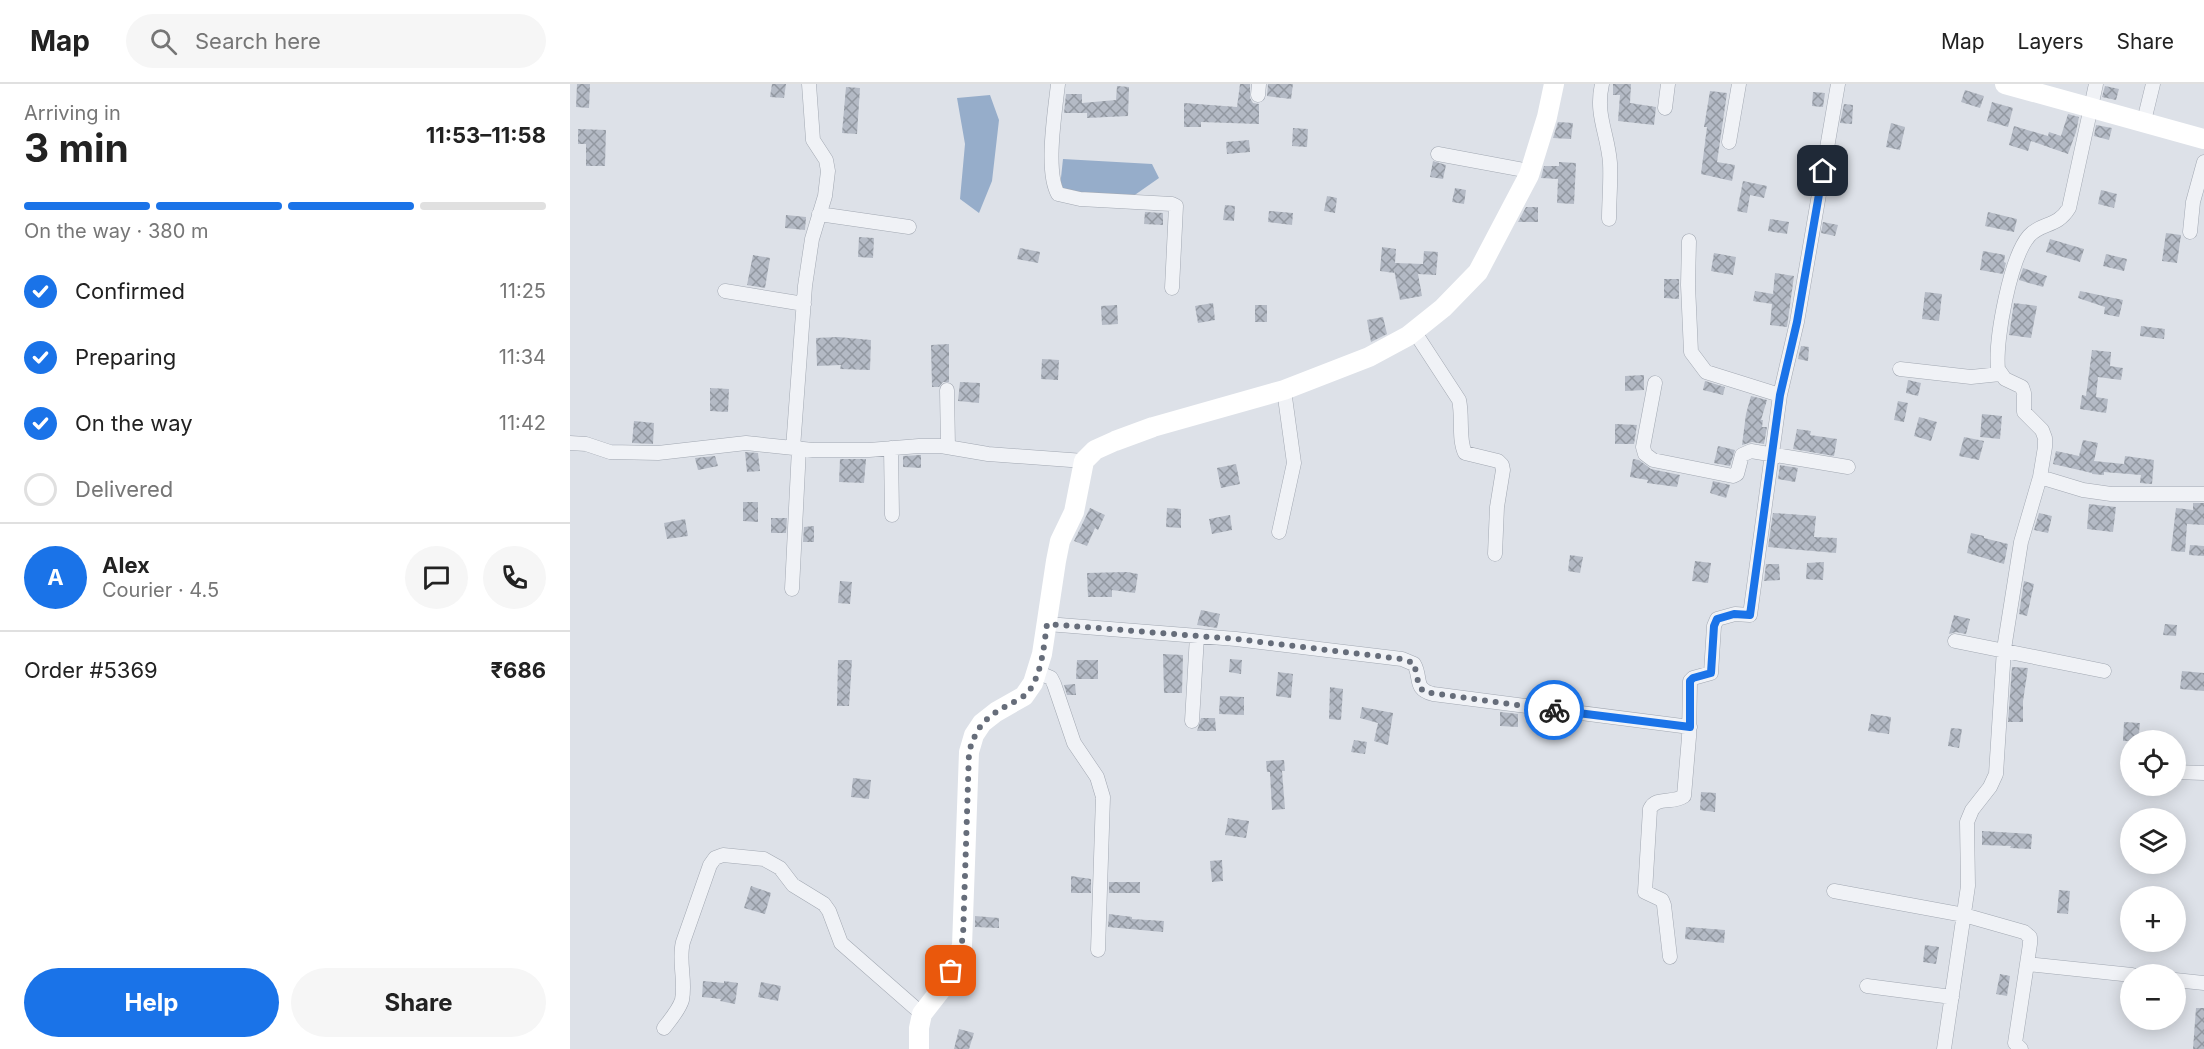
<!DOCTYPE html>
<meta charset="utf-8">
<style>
:root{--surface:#fff;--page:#f6f6f6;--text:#222;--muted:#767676;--line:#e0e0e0;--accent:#1a73e8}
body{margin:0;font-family:Inter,sans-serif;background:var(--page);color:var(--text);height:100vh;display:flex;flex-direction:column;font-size:22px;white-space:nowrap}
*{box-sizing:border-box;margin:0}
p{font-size:20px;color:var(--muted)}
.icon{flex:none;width:33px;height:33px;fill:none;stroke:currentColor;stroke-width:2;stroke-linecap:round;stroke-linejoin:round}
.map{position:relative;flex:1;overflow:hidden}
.panel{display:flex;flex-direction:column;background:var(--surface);width:570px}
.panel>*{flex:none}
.controls{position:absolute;left:1550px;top:646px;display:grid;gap:12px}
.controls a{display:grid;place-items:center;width:66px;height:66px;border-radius:50%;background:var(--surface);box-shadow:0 3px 15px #0003;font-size:30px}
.pin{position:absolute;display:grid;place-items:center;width:51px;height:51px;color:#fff;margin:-26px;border-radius:12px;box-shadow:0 3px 9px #0006}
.courier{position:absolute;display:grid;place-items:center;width:60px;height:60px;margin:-30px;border:4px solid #1a73e8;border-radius:50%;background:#fff;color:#222;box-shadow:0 2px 8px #0007}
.overview em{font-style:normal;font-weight:700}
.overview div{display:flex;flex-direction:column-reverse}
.overview{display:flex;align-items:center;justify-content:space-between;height:102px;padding:0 24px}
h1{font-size:39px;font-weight:700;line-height:45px}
.bar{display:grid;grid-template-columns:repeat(4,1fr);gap:9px 6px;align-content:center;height:72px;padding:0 24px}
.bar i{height:8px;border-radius:4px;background:var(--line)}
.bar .active{background:var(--accent)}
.bar p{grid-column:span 4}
.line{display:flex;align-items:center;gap:15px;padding:0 24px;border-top:2px solid var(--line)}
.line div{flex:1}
.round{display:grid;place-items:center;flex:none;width:63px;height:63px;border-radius:32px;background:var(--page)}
ol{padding:0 24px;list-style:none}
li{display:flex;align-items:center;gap:18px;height:66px}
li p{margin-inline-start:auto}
li .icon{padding:6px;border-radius:50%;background:var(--accent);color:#fff;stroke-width:4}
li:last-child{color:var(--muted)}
li i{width:33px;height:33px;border:3px solid var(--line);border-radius:50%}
.button{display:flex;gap:12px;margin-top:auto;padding:12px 24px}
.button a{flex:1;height:69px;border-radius:36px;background:var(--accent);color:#fff;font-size:24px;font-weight:700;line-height:69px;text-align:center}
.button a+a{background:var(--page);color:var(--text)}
header{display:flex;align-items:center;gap:36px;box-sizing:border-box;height:84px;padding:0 30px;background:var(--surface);border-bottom:2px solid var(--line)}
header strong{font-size:28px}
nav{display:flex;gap:33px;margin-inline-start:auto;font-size:21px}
.search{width:420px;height:54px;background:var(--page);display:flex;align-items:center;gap:15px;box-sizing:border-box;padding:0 21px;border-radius:33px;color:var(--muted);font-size:22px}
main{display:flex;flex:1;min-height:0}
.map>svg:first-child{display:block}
.water{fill:#96adca}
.building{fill:url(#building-cross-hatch)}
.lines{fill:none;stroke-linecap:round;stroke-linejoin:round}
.street-casing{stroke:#a2a8b2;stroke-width:15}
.street{stroke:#f0f2f6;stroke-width:14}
.secondary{stroke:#fff;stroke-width:20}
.done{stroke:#666d7a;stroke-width:6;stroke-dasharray:0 10.8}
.route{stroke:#1a73e8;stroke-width:8}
</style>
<header>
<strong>Map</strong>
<div class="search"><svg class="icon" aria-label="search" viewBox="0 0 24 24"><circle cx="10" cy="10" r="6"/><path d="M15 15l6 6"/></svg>Search here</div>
<nav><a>Map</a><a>Layers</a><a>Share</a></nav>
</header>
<main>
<section class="panel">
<div class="overview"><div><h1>3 min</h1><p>Arriving in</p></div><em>11:53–11:58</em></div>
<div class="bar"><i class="active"></i><i class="active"></i><i class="active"></i><i></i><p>On the way · 380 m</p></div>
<ol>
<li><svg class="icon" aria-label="check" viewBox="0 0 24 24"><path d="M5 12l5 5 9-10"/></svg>Confirmed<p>11:25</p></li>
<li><svg class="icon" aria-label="check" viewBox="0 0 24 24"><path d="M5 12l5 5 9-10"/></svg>Preparing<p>11:34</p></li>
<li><svg class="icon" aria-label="check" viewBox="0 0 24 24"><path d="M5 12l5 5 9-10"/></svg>On the way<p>11:42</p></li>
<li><i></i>Delivered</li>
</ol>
<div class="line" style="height:108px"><b class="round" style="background:var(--accent);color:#fff">A</b><div><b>Alex</b><p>Courier · 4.5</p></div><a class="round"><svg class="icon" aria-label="chat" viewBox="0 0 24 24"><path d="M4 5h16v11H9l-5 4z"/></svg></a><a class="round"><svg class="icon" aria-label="phone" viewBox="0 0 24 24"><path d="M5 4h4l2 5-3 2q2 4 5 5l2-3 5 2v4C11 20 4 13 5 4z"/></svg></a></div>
<div class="line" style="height:78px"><div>Order #5369</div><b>₹686</b></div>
<div class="button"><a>Help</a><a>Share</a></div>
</section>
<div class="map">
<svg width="1634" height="965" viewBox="0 0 1634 965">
<defs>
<pattern id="building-cross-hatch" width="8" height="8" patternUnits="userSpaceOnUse" patternTransform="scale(1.5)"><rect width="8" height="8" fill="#b4bac5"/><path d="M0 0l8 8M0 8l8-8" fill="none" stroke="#9298a1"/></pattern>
</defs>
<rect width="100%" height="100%" fill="#dde1e8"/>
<path class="water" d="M420 11 429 36 422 97 409 129 390 115 395 60 387 14Z
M493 75 582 80 589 94 559 115 513 112 490 103Z"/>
<path class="building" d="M7 0H20L19 24 6 23Z
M202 0H216L214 14 200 13Z
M670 0H680V14L683 19 689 20V40L631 38V43H614V19L667 23Z
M698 0H723L721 15 697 12Z
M1043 0H1061L1060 19 1086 23 1084 41 1048 37 1050 11H1043Z
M547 2 559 3 558 32 517 34V29H494L496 10H512V19L546 16Z
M1535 2 1549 5 1546 16 1532 13Z
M276 3 290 4 287 50 272 49Z
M1395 6 1414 12 1410 24 1391 18Z
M1140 7 1157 9 1147 78 1165 81 1162 97 1131 90 1137 43H1134Z
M1243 8 1255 9 1253 23 1242 22Z
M1422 18 1443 24 1438 43 1417 37Z
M1274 20 1283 21 1282 40 1270 39Z
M1498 30 1509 33 1506 48 1498 70 1461 57 1458 67 1439 61 1444 42 1478 52 1479 48 1491 52Z
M988 38 1003 39 1001 55 983 54Z
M1321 39 1335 43 1330 66 1316 63Z
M1526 41 1542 44 1539 56 1524 52Z
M723 44 738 45 737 63 722 62Z
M8 45 36 46 35 82H16V60H8Z
M679 56 680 68 657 70 656 58Z
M863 77 876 81 873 95 860 93Z
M989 78 1006 79 1004 120 987 119 988 95 971 94 974 82H989Z
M1173 97 1197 102 1194 114 1180 111 1177 129 1167 127Z
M885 104 896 106 894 120 882 118Z
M1531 106 1547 110 1544 124 1528 120Z
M757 112 767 114 765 129 754 127Z
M655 121 665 122 664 137 653 136Z
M956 123H968V138H948Z
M699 127 723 129 722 141 698 138Z
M575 128 593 129V141L574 140Z
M1418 128 1447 135 1444 148 1415 142Z
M216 131 236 133 235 146 215 144Z
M1200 135 1219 138 1217 150 1198 147Z
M1253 138 1268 141 1265 152 1251 149Z
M1596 149 1611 151 1607 179 1592 177Z
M289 153 304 154 303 174 288 173Z
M1480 155 1514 165 1510 178 1476 168Z
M812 163 826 165 825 179 853 180 854 167 868 168 866 191 848 190 852 212 830 216 824 186V189L810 187Z
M450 164 470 168 468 179 447 175Z
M1413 167 1435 171 1434 178 1436 179 1433 190 1410 186Z
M1144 169 1166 173 1163 191 1141 187Z
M1536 170 1557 175 1554 187 1533 182Z
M183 171 200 174 195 204 177 201Z
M1453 184 1477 192 1473 203 1449 196Z
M1205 189 1224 192 1217 243 1200 241 1202 220 1183 217 1185 207 1203 210Z
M1094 195H1109V215L1094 214Z
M1510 207 1553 216 1549 233 1534 230 1535 223 1508 214Z
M1355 208 1372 210 1369 237 1352 235Z
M643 219 645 236 628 239 625 222Z
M1444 219 1467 222 1461 254 1439 251Z
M547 221 548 240 532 241 531 222Z
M685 221H697V238H685Z
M813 233 817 250 801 258 797 236Z
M1571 242 1595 245 1594 255 1570 252Z
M268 253 301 256 300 286 270 285 271 281 247 282 246 254Z
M379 260V298H373L369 303H362L361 261Z
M1231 262 1239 263 1238 277 1228 275Z
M1522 266 1541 268 1540 282 1553 284 1551 296 1528 293 1526 313 1538 315 1536 329 1510 325 1512 311 1516 312Z
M472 275 489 276 488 296 471 295Z
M1074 291V306L1055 307V292Z
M1338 296 1351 299 1348 312 1336 309Z
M1135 297 1155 303 1153 311 1133 306Z
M390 298 410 299 409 319 388 317Z
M140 304 159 305 158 328 140 327Z
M1181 312 1197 316 1191 336H1193L1192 343H1197L1194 360 1182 358 1172 361 1176 330Z
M1328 317 1338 319 1334 338 1324 336Z
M1412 330 1432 332 1430 355 1410 353Z
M1349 333 1367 338 1361 357 1344 352Z
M64 337 84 339 83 360 62 359Z
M1045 340 1067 341 1064 360H1045Z
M1227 345 1241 347 1240 351 1267 355 1264 372 1223 365Z
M1394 353 1414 357 1409 376 1389 372Z
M1513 356 1528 359 1524 377 1554 380 1555 372 1584 376 1582 400 1570 399 1571 391 1534 388V391L1522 390V389L1483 380 1486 367 1509 372Z
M1148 362 1165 366 1160 382 1144 379Z
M175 368 188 369 190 387 177 388Z
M351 371V384L333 383V372Z
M145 372 148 382 128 386 125 374Z
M270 375H296L294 399 269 398Z
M1063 375 1069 376 1081 385 1110 391 1107 403 1077 399 1078 396 1060 393Z
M666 380 670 400 651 404 647 384Z
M1210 381 1228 384 1225 398 1208 395Z
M1143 397 1160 401 1156 414 1140 409Z
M173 418H188V438L173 437Z
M1623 419H1634V441L1617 440 1615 468 1601 467 1606 424 1623 426Z
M1519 420 1546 423 1543 448 1517 445Z
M520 424 535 431 528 446 525 444 517 462 504 457Z
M597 424 611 425V444L596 443Z
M1203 429 1246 432 1244 453 1267 454 1266 469 1198 463Z
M1469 429 1482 432 1478 449 1464 446Z
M660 431 662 446 642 450 639 435Z
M201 434H217L216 449H201Z
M115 435 118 452 97 455 94 439Z
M244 442V458H233L234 443Z
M1401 449 1414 452V454L1438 460 1434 480 1397 469Z
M1620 461 1634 462V472L1619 471Z
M1000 471 1013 473 1010 489 998 487Z
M1125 477 1141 479 1138 499 1122 497Z
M1254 478 1253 496 1236 495 1237 479Z
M1196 480H1209L1210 496 1194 497Z
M557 488 568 490 565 509 542 506V513H518L517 489Z
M270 497 282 498 280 520 268 519Z
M1454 497 1464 500 1457 532 1449 530Z
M631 526 650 530 647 544 627 541Z
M1384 531 1400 535 1396 550 1386 548 1379 550Z
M1595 540 1607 541 1606 552 1593 551Z
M593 570 613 571 612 609H594Z
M660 575 672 576 671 590 659 588Z
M268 576H282L279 622H267Z
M507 576H528V595H506Z
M1442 583 1458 584 1453 617V638H1438Z
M1612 587 1634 589V607L1610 605Z
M708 588 723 590 721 614 706 612Z
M505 600 506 611H497L494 601Z
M760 603 773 605 771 636 759 635Z
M650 612 674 613V631L649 630Z
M792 623 823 629 818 661 804 657 808 639 790 634Z
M930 628 948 630V643L930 642Z
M1301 630 1321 633 1319 650 1298 647Z
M631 634H645L646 647H627Z
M1554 638 1570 639 1568 657H1553Z
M1381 644 1392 645 1389 664 1378 662Z
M784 656 797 658 795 670 781 668Z
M714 676 715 687H712L715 725 702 726 700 688H697L696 677Z
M283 694 301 696 299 715 281 713Z
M1131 708 1146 709 1145 728 1130 726Z
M658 734 679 737 676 754 655 751Z
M1412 747 1462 750 1461 765 1440 764 1441 762 1412 761Z
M652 776 653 797 642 798 640 777Z
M501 792 521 795V809H501Z
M539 798H570V809H539Z
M181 802 201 809 195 830 174 824Z
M1489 806 1500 807 1498 830 1487 829Z
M539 830 562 833V835L594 837 593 848 538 843Z
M405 832 429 834V844L405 843Z
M1116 843 1155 846 1154 859 1115 855Z
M1355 861 1369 863 1366 880 1353 878Z
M1430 890 1440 892 1437 912 1426 910Z
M133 897 154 899V897L168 899 165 920 150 917 151 915 132 913Z
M191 898 211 902 208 917 188 913Z
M1626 924H1634V965H1623Z
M389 945 404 949 399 965H384Z"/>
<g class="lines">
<defs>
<path id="street" d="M488 0C485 28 475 87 488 110L510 115 602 120 606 122 602 204
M1032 0C1025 31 1038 50 1040 79 1041 97 1039 117 1039 135
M688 11 689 0
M1095 24 1098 0
M1574 37 1583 0
M1159 58 1169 0
M868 70 960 87
M249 130 339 143
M1620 148 1623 118 1634 78
M1119 157 1118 201 1121 268 1136 288 1210 311
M155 207 234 220
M844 247 889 316C893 333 888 354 895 369L928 377 932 381 933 386 927 423 925 470
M1330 285 1401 293 1430 290
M1085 299 1073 363 1075 370 1083 376 1163 392 1167 390 1172 371 1181 367 1278 383
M377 306 378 363
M0 359 16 360 40 368 88 369 176 359 243 366H299L349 362H371L418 370 514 377
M223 364 235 202 242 155 255 112 258 87 256 76 243 56 239 0
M321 364 322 431
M1470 393 1513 406 1541 410H1634
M709 448 724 379 714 306
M222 505 229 364
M477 540 666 555 832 575 844 580C852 594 843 605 863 610L1120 643
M1385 557 1534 587
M467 588 481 594 484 600 504 659 527 693 533 713 528 866
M622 637 627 552
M1605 688 1634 689
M1264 807 1394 831 1454 848 1460 853V860L1445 959 1451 965
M1100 873 1094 821 1092 816 1075 808 1080 725C1086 712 1103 720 1114 712L1119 653 1120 597 1123 594 1141 589 1144 542 1147 535 1165 530 1180 531 1210 311 1227 238 1268 0
M1457 880 1562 891
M1605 896 1634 899
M1297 902 1382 913
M94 944C100 936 109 926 112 916 116 896 108 877 113 858L140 781 145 774 153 771 194 775 210 784 223 801 254 820 259 827 271 859 352 930
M1374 965 1398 802 1397 738 1402 726 1420 703 1426 690 1434 565 1451 458 1470 393 1475 363V354L1472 346 1454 328V309L1452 303 1435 295 1428 285C1425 256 1440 174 1459 152 1471 138 1487 144 1499 124L1526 0"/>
</defs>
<use href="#street" class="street-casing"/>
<use href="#street" class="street"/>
<path class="secondary" d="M1435 0 1634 55
M349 965V944L352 930 373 903 392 862 399 668 404 651 412 639 426 628 454 612 463 599 472 570 486 477 490 457 504 428 514 377 525 366 545 357 583 343 714 306 799 273 838 252 873 224 908 188 959 91 977 33 984 0"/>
</g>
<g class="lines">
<path class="done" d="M381 887 389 870 393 853 399 668C407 641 416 633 440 620 446 617 454 613 459 607 472 589 474 561 477 540L666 555 832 575 844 579 849 602 854 608 984 626"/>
<path class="route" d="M984 626 1120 643V597L1123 594 1141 589 1144 542 1147 535 1164 530 1180 531 1210 311 1227 238 1253 87"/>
</g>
</svg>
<div class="controls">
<a><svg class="icon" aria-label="locate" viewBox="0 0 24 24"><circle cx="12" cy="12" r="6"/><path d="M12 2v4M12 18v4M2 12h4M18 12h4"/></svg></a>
<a><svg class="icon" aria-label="layers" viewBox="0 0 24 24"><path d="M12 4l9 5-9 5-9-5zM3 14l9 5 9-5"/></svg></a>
<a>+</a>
<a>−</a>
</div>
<div class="pin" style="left:381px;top:887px;background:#ea580c"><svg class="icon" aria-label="bag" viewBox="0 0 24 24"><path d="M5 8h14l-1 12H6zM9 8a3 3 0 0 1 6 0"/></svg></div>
<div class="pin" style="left:1253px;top:87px;background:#1f2937"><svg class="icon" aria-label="home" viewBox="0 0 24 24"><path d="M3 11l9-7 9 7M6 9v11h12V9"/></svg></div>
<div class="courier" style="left:984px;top:626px"><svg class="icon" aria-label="bike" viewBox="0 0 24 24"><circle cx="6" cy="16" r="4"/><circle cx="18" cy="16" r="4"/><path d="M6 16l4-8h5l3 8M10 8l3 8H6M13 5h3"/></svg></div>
</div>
</main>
